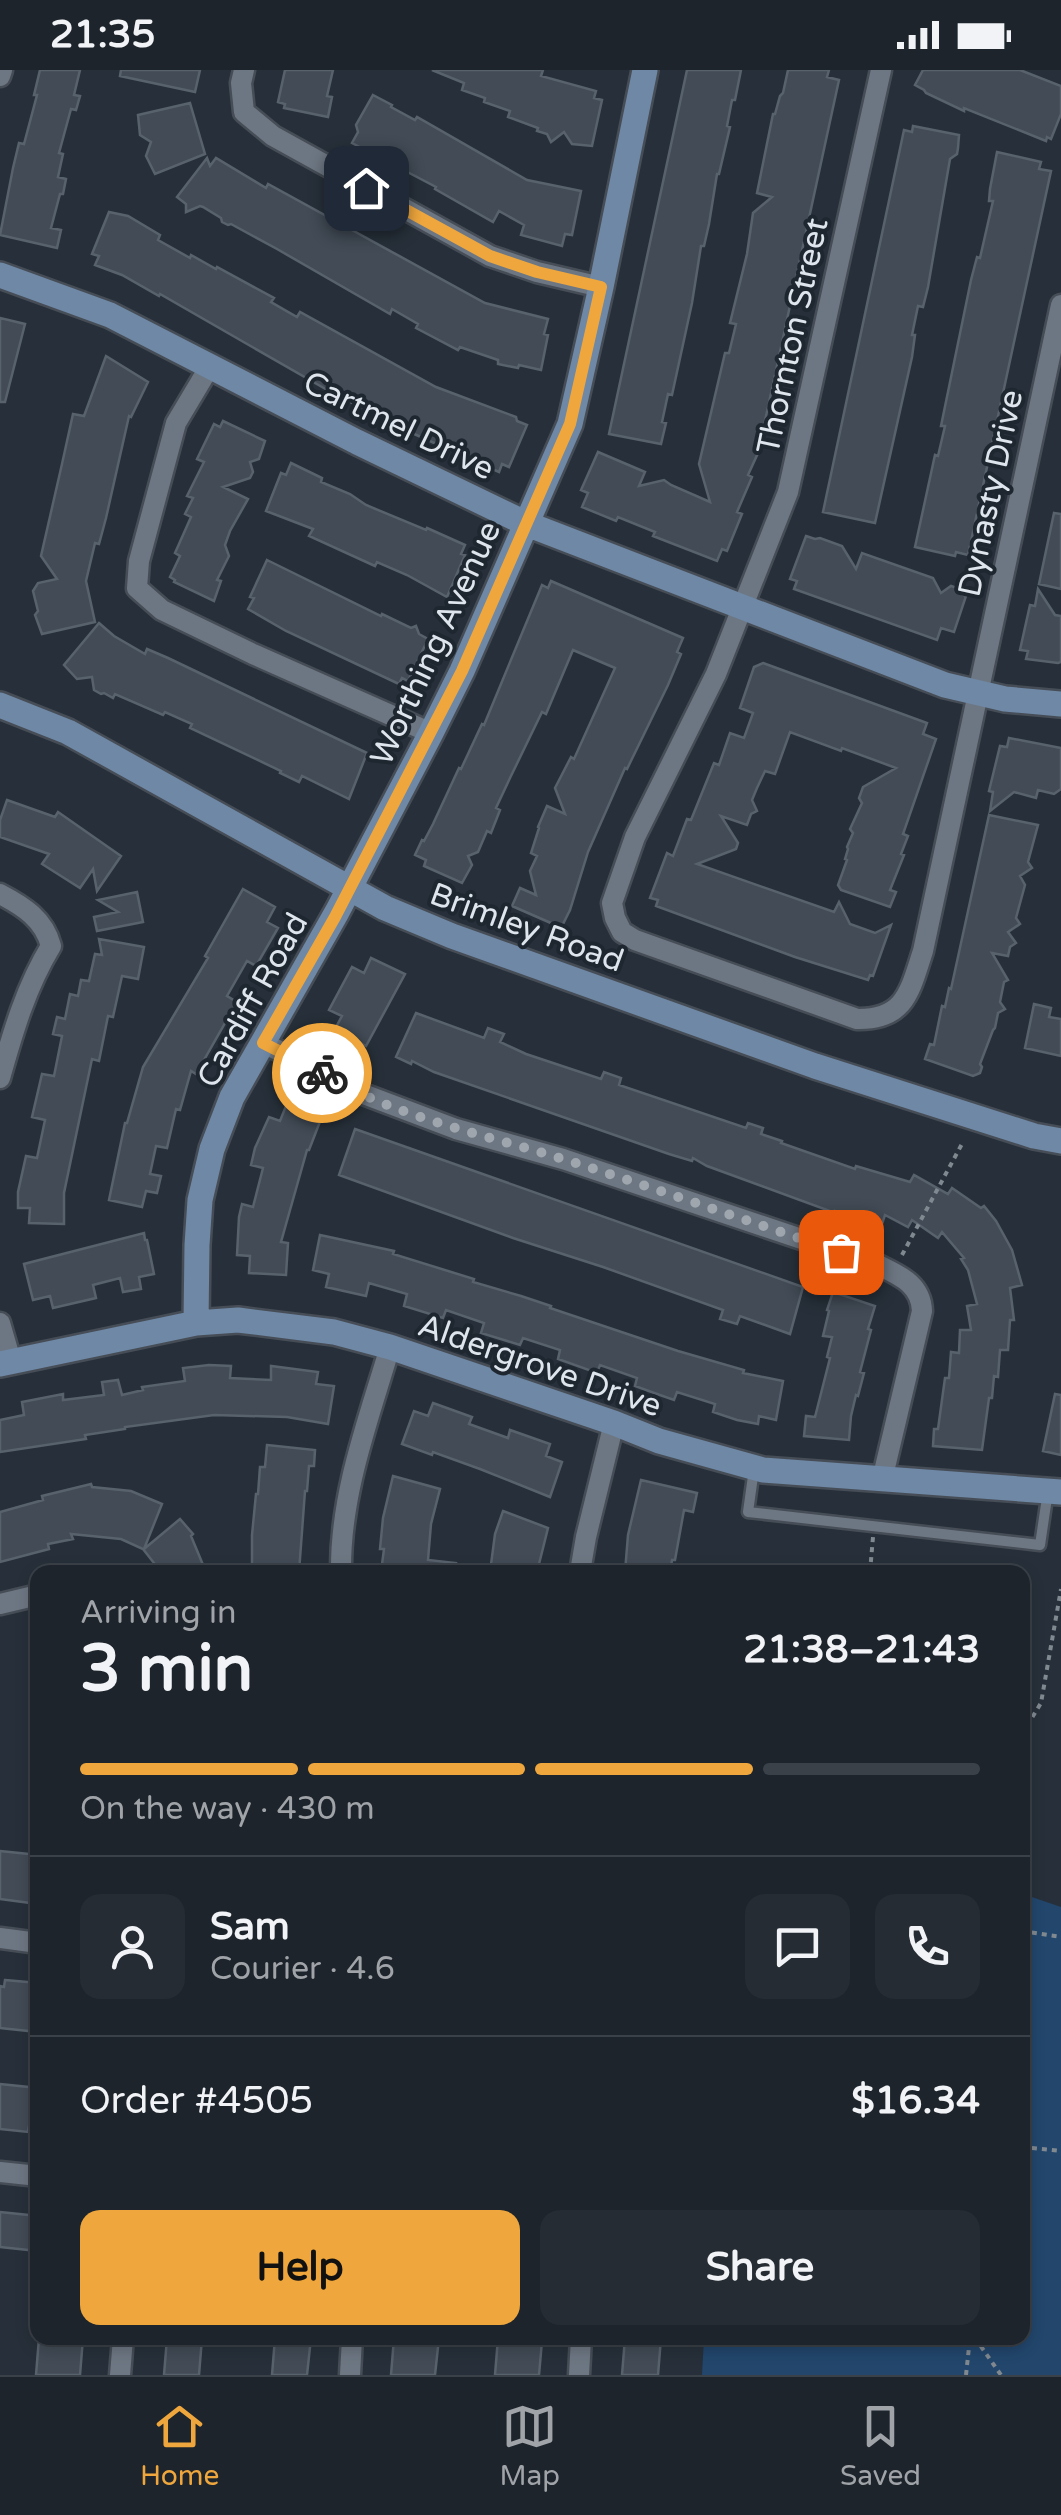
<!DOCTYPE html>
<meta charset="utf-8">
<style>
:root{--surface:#1d242c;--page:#252c34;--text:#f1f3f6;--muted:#a0a4a9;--line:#3b4148;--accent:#efa73d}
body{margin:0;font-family:"Varela Round",sans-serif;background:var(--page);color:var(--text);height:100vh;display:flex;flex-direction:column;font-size:38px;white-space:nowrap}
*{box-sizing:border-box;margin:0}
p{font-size:32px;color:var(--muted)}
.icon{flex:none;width:55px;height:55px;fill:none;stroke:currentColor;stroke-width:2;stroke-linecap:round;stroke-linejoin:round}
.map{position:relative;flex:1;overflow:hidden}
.drawer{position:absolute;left:30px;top:1495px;width:1000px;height:780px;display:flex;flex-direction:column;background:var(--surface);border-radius:20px;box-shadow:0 5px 15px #0003,0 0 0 2px var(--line)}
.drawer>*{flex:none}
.pin{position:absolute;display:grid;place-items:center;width:85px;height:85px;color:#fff;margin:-42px;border-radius:20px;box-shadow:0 5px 15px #0006}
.courier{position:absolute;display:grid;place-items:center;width:100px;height:100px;margin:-50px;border:8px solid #efa73d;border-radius:50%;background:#fff;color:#222;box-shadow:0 2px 12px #0007}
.headline em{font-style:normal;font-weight:700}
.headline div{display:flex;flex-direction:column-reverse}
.headline{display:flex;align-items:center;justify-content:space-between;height:170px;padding:0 50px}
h1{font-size:65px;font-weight:700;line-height:75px}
.bar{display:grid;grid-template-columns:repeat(4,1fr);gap:15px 10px;align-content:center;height:120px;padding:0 50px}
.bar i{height:12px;border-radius:8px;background:var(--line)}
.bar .on{background:var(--accent)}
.bar p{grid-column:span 4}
.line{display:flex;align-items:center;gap:25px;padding:0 50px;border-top:2px solid var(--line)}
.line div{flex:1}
.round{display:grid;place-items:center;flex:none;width:105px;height:105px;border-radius:20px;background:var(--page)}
.primary-button{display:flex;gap:20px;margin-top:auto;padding:20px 50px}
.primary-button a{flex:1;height:115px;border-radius:20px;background:var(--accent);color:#111;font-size:40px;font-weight:700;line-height:115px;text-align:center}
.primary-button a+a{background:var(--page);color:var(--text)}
.status{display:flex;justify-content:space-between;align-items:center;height:70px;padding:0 50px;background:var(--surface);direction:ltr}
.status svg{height:28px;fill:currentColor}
.tab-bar{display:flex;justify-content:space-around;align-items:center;height:140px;border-top:2px solid var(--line);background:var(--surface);font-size:28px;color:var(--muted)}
.tab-bar a{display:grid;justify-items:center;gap:5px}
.tab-bar .on{color:var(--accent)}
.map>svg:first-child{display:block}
.green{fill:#22466c}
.building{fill:#424b56;stroke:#58626d;stroke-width:2.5}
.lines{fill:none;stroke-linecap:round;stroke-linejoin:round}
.lane-casing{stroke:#464d56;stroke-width:15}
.street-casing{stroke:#464d56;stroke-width:25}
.secondary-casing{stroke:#464d56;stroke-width:30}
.path{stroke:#808890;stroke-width:4;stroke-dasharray:5 5;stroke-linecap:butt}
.lane{stroke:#6d7783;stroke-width:10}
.street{stroke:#6d7783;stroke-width:20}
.secondary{stroke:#6e88a5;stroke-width:25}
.done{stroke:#9fa6ae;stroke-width:10;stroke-dasharray:0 18}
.route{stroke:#efa73d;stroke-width:12}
.labels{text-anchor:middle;stroke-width:8;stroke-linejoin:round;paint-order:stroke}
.street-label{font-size:32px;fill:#dfe5ec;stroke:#1e2630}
</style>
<div class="status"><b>21:35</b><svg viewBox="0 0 49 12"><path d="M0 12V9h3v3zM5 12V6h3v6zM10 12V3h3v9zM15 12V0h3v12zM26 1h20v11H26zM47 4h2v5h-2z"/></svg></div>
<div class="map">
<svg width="1061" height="2305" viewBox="0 0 1061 2305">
<rect width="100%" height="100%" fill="#27303a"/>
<path class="green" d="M1023 1824 1061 1837V2305H702L704 2268H1022Z"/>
<path class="building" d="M40 0H80L74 25 80 26 76 40 71 39 59 83 63 84 58 107 66 109 63 124H60L51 158 61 160 57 178 0 165 13 98 19 73 24 74 37 25H34Z
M121 0H200L195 22 120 6Z
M285 0H333L327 26 332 27 328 47 284 38 285 34 278 32Z
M432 0H543L541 6 596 21 594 28 602 30 592 76 572 74 564 62 551 72 547 64 537 61 538 58 508 47 510 41 484 32 485 28 462 20 464 13Z
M687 0H741L735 30H732L727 56 730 57 719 104H717L709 154 704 176H701L692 233 672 325 668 324 662 352 666 353 661 374 609 364Z
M788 0H829L827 7 839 10 758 383 748 405 752 407 737 442 742 444 727 481 722 479 717 491 653 466 655 462 618 447 616 451 582 437 588 423 581 420 598 382 645 402 639 416 664 410 671 415 710 432 699 394 725 283H729L736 254 730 253 747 184 753 143 772 127 757 123 773 44H775L780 26 783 23Z
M923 0H1020L1061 16V44L1051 69 1047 67 1046 71 964 38V41L926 23 924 20 915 15Z
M373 25 392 35 391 37 415 50 417 47 527 110 581 121 572 165 565 164 562 176 521 165 524 155 499 141 493 152 435 119 436 117 352 73 358 62 356 55Z
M190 33 205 84 155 104 146 86 151 72 140 65 138 45Z
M913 56 959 65 958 78 957 84 950 89 928 217 923 237 918 236 912 265H915L912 287 875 453 823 442 904 60 912 62Z
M997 82 1041 92 1039 99 1051 101 968 485 956 482 955 486 915 477 935 385 938 386 945 356H941L971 210 977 187 980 188 993 131H989L990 119Z
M207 88 210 96 216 88 266 118 268 114 485 233 548 249 544 264 548 265 541 300 519 295 518 298 498 294V290L460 277 458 280 416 258 418 254 392 239 390 244 277 179 231 154 228 155 222 152 221 148 203 137 200 136 186 142V134L177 127Z
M109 142 128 146 160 165 158 170 190 188 191 185 216 199 217 197 274 228 271 232 297 247 300 242 436 317 516 347 517 351 527 355 509 397 502 394 499 402 412 363 336 325 160 224 159 226 122 205 95 195 99 186 92 184Z
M0 248 25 254 5 332H0Z
M106 286 148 312 131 347 129 346 106 448 99 474 95 473 86 511 95 552 42 564 35 545 38 541 33 521 38 513 57 509 41 486 62 394 73 344 84 346Z
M223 351 265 371 259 389 250 392 253 402 250 408 223 417 248 429 230 461 225 475 229 486 217 510 221 511 214 531 174 512 175 510 170 507 180 486 175 483 191 447 185 444 193 428 187 426 204 392 197 389 214 354 220 357Z
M291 393 322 408 321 412 350 424 366 435 426 460 427 458 465 475 461 484 465 485 447 527 407 505 377 492 375 496 309 466 313 459 266 441 281 403 286 405Z
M1054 443 1061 444V519L1039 514Z
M806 466 815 469 820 468 842 476 856 499 862 483 933 508 941 523 951 516 957 518 959 523 966 526 954 562 941 558 937 570 794 519 797 511 790 509Z
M267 490 381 546 382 544 411 558 416 556 419 564 428 569 408 611 402 608 399 614 286 561 248 539 254 528 250 527Z
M551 511 683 568 677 582 681 584 668 615 627 699 625 698 588 782 570 840 562 856 560 857 512 836 520 818 536 825 530 801 537 786 531 783 539 758 538 757 547 736 565 744 555 718 571 687 574 689 615 598 573 580 546 644 542 642 510 708 496 738 500 740 491 763 487 761 478 782 468 786 472 795 462 813 424 796 426 790 415 785 422 770 424 771 433 754 459 698 461 699 482 654 484 655 542 515 548 518Z
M1038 519 1055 545 1061 546V592L1058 593 1026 589 1028 581 1020 580 1030 535 1035 536Z
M99 553 114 566 145 584 147 579 168 588 367 683 349 729 302 706 299 712 280 703 281 701 190 658 192 654 165 642 163 645 115 624 113 628 104 623 101 624 94 620 92 607 77 609 64 595Z
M763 593 927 653 923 664 936 669 903 764 908 766 901 784 904 785 890 820 896 822 890 837 841 820 838 815 847 790 845 789 848 779 847 777 853 763 850 759 862 733 859 728 863 717 896 698 842 678 841 681 790 662 775 704 765 701 757 718 752 730 757 741 751 744 747 755 721 746 738 773 736 779 697 794 834 842 839 832 850 854 875 863 891 855 873 906 870 905 868 910 795 887 656 836 658 830 650 828 667 783 673 786 687 749 691 750 714 693 719 695 730 663 744 668 753 643 740 638 754 597Z
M1009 668 1061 678V719L1054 724 1038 720 1036 728 1014 722 990 741 993 722 989 721 1000 676 1007 677Z
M7 730 55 747 58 742 121 786 97 821 93 799 80 818 42 794 49 784 0 767V750Z
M989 745 1038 755 1028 792 1032 798 1020 806 1025 815 1016 848 1020 854 1008 862 1016 873 1010 877 1008 886 992 883 1008 910 1004 912 1000 932 1005 939 998 943 995 958 993 960 980 994 982 997 980 1003 973 1006 925 989 930 974 934 975 942 936 945 937 949 918 951 919Z
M243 819 275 837 267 852 278 858 256 896 247 891 227 926 237 932 196 1004 191 1001 180 1040 176 1039 167 1078 156 1076 150 1104 161 1106 157 1123 146 1121 142 1137 109 1130 125 1053H127L143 997 208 888 205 886Z
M137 822 143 852 97 861 94 847 118 842 98 830Z
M99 869 144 877 138 909 122 906 113 947 108 946 99 991 92 989 64 1123V1154L29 1153 30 1138H18V1122L26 1086 37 1088 45 1050 32 1047 42 1004 54 1006 62 966 53 964 57 947 65 949 70 924 78 926 81 910 89 911 95 884 102 885Z
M371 888 405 904 366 976 335 959 342 946 329 940 352 897 364 903Z
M1034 934 1051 938 1049 947 1061 949V986L1025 978Z
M416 943 484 968 488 958 504 964 500 972 526 984 601 1009 604 1002 621 1008 619 1015 746 1058 748 1053 763 1058 761 1064 782 1071 781 1073 855 1099 856 1096 910 1112 914 1105 948 1124 952 1118 981 1138 984 1136 996 1151 1012 1180 1022 1215 1010 1218 1014 1250H1010L1008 1280H1000L998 1307 994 1306 992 1328H989L982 1380 933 1376 934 1359H938L945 1308H949L951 1282 959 1283 960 1260H971L967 1236 977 1234 968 1200 961 1189 964 1188 942 1162 938 1168 912 1150 908 1157 885 1145 882 1154 860 1146 859 1149 835 1141V1143L707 1096 693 1088 692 1091 669 1084 434 1002 412 991 411 994 396 987Z
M286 1036 321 1049 309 1080H307L281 1172 288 1173 286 1205 249 1203 250 1186 237 1185 239 1147 242 1134 253 1137 263 1098 251 1095 255 1078 269 1047 280 1051Z
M355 1059 803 1217 790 1264 740 1246 737 1254 720 1249 723 1240 603 1197 513 1168 339 1105Z
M144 1163 145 1170H147L154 1204 139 1207 141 1219 123 1222 120 1208 93 1215 96 1228 53 1238 50 1226 33 1230 24 1194Z
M320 1165 394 1181 393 1184 474 1209 473 1212 521 1226 551 1236 550 1238 678 1281 744 1300 743 1303 783 1311 776 1350 759 1346 758 1354 737 1350 713 1342 715 1334 677 1322 674 1330 657 1324 635 1316 637 1308 600 1295 597 1303 558 1289 560 1280 523 1268 520 1275 481 1263 484 1253 446 1240 443 1248 404 1236 407 1224 369 1213 366 1226 326 1217 329 1204 313 1200Z
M833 1222 875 1236 868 1259 871 1260 860 1302 864 1303 858 1326 856 1325 851 1346 849 1370 804 1366 806 1346 815 1347 830 1288 827 1287 832 1267 823 1266 829 1241 827 1240Z
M209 1295 231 1296 230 1308 271 1310V1296L318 1302 316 1314 334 1316 328 1354 287 1347 214 1345 125 1357V1359L85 1365 86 1369 0 1382V1350L24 1345 22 1332 63 1324V1330L104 1325 102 1312 118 1310 122 1325 143 1320 142 1317 185 1311 183 1298Z
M1055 1324 1061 1325V1385L1043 1381Z
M433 1333 472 1347 469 1354 508 1368 510 1360 550 1374 546 1386 562 1392 550 1427 480 1399 433 1382 432 1385 402 1374 414 1341 428 1346Z
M267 1375 315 1380 314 1396H309L307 1421H305L299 1502H252V1465L256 1424H258L260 1397H265Z
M393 1406 440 1419 431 1454 428 1490 456 1493 455 1502H381L384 1479H380L383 1448Z
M641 1410 697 1423 693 1442 684 1440 675 1490H672L670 1502H625L628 1465Z
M91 1414 92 1417 131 1421 162 1434 144 1479 180 1449 193 1464 191 1466 206 1502H161L143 1479 121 1469 71 1464 73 1469 48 1474 49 1479 0 1492V1442L43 1430 42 1426Z
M503 1441 548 1458 537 1502H490L495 1464Z
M0 1781 38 1785V1834L0 1829Z
M5 1910 38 1913V1962L0 1958V1916L4 1917Z
M0 2014 38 2018V2051L30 2050 28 2062 0 2059Z
M0 2142 38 2146V2181L0 2177Z
M39 2268H83L80 2305H36Z
M167 2268H202L199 2305H164Z
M275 2268H311L307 2305H272Z
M394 2268H439L435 2305H391Z
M498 2268H530V2270L542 2271 539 2305H495Z
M625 2268H661L658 2305H622Z"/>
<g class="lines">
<defs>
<path id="lane" d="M754 1399 748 1442 1040 1475 1048 1421"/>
<path id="street" d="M244 0 241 13 244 42 273 66 490 186 537 202 601 217
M881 0 788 422 716 604 635 767 612 833 615 848 622 862 635 870 857 949C906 950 910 920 923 881L1061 235
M0 6 2 0
M210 296 176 353 139 491 137 518 162 540 253 584 431 663
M0 824C23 836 44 849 51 876 26 917 13 962 0 1008
M263 973 311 996 350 1019 456 1059 563 1089 876 1194C898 1205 921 1213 922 1241L882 1410
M0 1253 11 1291
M341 1502C340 1424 368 1351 390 1277
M580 1502 586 1467 614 1353
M0 1534 38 1525
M0 1868 38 1873
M0 2102 38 2106
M120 2305 123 2268
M350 2305 352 2268
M579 2305 581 2268"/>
<path id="secondary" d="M0 205 110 245 357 372 527 454 945 615 1005 629 1061 634
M0 635 68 662 385 838 452 866 815 996 1034 1066 1061 1071
M196 1253 197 1175 200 1130 212 1079 232 1027 337 842 431 663 462 601 570 354 601 217 645 0
M0 1294 196 1253 238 1250 334 1262 390 1277 614 1353 659 1371 763 1400 1061 1422"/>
</defs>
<use href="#lane" class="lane-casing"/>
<use href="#street" class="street-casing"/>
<use href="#secondary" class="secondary-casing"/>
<path class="path" d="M902 1185 963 1072
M870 1502 873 1467
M1022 1664 1041 1633 1061 1519
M1022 1861 1061 1867
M1022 2077 1061 2081
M975 2268 1001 2305
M966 2305 970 2268"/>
<use href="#lane" class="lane"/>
<use href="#street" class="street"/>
<use href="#secondary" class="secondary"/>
</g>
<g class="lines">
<path class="done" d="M322 1003C396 1048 484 1064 566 1090 658 1119 749 1152 841 1182"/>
<path class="route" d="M322 1003 263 973 335 847 462 601 570 354 601 217 537 202 490 186 366 118"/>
</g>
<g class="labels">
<g class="street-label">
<text transform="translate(792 266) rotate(-78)" y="11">Thornton Street</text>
<text transform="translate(399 355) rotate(26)" y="11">Cartmel Drive</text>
<text transform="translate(990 423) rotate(-78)" y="11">Dynasty Drive</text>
<text transform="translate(435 573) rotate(-65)" y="11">Worthing Avenue</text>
<text transform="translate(527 857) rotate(20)" y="11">Brimley Road</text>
<text transform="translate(252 930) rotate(-61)" y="11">Cardiff Road</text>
<text transform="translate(540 1295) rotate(19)" y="11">Aldergrove Drive</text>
</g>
</g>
</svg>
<div class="pin" style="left:841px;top:1182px;background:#ea580c"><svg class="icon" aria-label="bag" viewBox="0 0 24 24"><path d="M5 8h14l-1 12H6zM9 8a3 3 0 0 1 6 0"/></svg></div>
<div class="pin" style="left:366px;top:118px;background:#1f2937"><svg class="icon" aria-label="home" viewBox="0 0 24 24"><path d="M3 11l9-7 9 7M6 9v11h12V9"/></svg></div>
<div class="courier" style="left:322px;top:1003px"><svg class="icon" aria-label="bike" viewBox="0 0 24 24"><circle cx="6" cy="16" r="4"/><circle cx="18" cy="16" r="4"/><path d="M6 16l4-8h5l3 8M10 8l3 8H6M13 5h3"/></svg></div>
<section class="drawer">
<div class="headline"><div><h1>3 min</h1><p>Arriving in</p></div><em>21:38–21:43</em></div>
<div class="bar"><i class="on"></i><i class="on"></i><i class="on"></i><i></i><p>On the way · 430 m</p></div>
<div class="line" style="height:180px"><a class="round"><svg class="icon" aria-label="person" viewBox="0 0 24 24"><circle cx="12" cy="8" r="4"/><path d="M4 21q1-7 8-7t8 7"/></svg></a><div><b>Sam</b><p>Courier · 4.6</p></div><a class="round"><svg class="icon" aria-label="chat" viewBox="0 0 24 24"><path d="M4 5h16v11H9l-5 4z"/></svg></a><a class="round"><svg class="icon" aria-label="phone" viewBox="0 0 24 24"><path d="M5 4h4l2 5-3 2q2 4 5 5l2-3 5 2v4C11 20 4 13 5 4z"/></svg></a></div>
<div class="line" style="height:130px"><div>Order #4505</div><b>$16.34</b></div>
<div class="primary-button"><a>Help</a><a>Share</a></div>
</section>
</div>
<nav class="tab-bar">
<a class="on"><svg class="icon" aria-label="home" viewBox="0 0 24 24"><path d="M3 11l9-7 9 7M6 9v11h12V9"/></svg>Home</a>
<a><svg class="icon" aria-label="map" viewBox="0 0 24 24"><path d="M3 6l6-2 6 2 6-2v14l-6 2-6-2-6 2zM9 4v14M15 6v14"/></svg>Map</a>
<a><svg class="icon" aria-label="saved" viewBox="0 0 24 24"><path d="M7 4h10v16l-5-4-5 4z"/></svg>Saved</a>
</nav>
